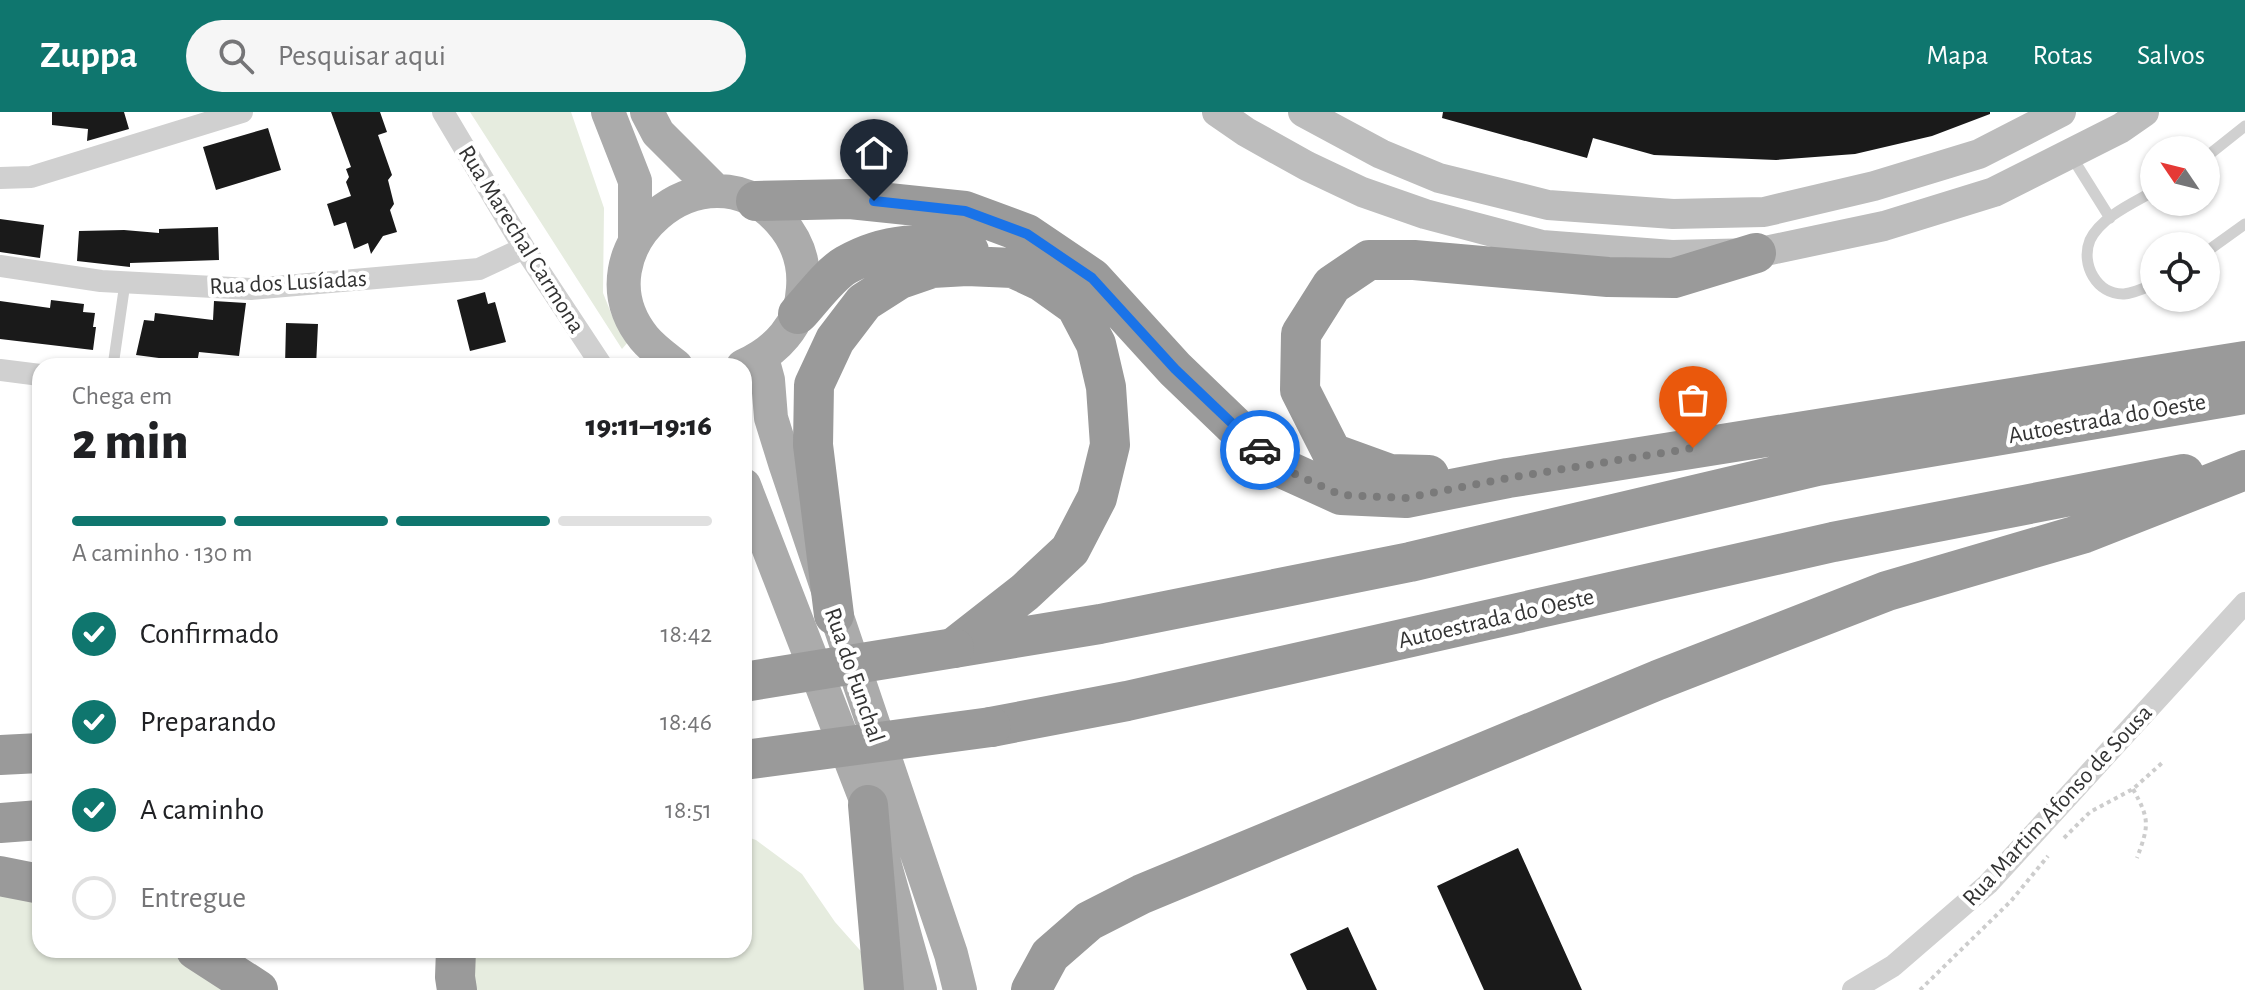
<!DOCTYPE html>
<html lang="pt">
<meta charset="utf-8">
<style>
:root{--surface:#fff;--page:#f6f6f6;--text:#202124;--muted:#757577;--line:#e0e0e0;--accent:#0f766e}
body{margin:0;font-family:"Alegreya Sans",sans-serif;background:var(--page);color:var(--text);height:100vh;display:flex;flex-direction:column;font-size:30px;white-space:nowrap}
*{box-sizing:border-box;margin:0}
p{font-size:26px;color:var(--muted)}
.icon{flex:none;width:44px;height:44px;fill:none;stroke:currentColor;stroke-width:2;stroke-linecap:round;stroke-linejoin:round}
.map{position:relative;flex:1;overflow:hidden}
.panel{position:absolute;left:32px;top:246px;width:720px;height:600px;display:flex;flex-direction:column;background:var(--surface);border-radius:24px;box-shadow:0 2px 6px #0004}
.panel>*{flex:none}
.needle{width:52px;rotate:305deg}
.buttons{position:absolute;left:2140px;top:24px;display:grid;gap:16px}
.buttons a{display:grid;place-items:center;width:80px;height:80px;border-radius:50%;background:var(--surface);box-shadow:0 2px 6px #0004;font-size:40px}
.pin{position:absolute;display:grid;place-items:center;width:68px;height:68px;color:#fff;margin:-82px -34px;border-radius:50% 50% 50% 0;rotate:-45deg;box-shadow:0 0 8px #0007}
.pin .icon{rotate:45deg}
.courier{position:absolute;display:grid;place-items:center;width:80px;height:80px;margin:-40px;border:6px solid #1a73e8;border-radius:50%;background:#fff;color:#222;box-shadow:0 2px 10px #0007}
.overview em{font-style:normal;font-weight:800}
.overview div{display:flex;flex-direction:column-reverse}
.overview{display:flex;align-items:center;justify-content:space-between;height:136px;padding:0 40px}
h1{font-size:52px;font-weight:800;line-height:60px}
.bar{display:grid;grid-template-columns:repeat(4,1fr);gap:12px 8px;align-content:center;height:96px;padding:0 40px}
.bar i{height:10px;border-radius:6px;background:var(--line)}
.bar .active{background:var(--accent)}
.bar p{grid-column:span 4}
ol{padding:0 40px;list-style:none}
li{display:flex;align-items:center;gap:24px;height:88px}
li p{margin-inline-start:auto}
li .icon{padding:8px;border-radius:50%;background:var(--accent);color:#fff;stroke-width:4}
li:last-child{color:var(--muted)}
li i{width:44px;height:44px;border:4px solid var(--line);border-radius:50%}
header{display:flex;align-items:center;gap:48px;box-sizing:border-box;height:112px;padding:0 40px;background:var(--accent);color:#fff}
header strong{font-size:38px}
nav{display:flex;gap:44px;margin-inline-start:auto;font-size:28px}
.search{width:560px;height:72px;background:var(--page);display:flex;align-items:center;gap:20px;box-sizing:border-box;padding:0 28px;border-radius:44px;color:var(--muted);font-size:30px}
.map>svg:first-child{display:block}
.green{fill:#e6ecdf}
.building{fill:#1a1a1a}
.lines{fill:none;stroke-linecap:round;stroke-linejoin:round}
.path{stroke:#cdcdcd;stroke-width:4;stroke-dasharray:4 4;stroke-linecap:butt}
.service{stroke:#d0d0d0;stroke-width:11}
.minor{stroke:#d0d0d0;stroke-width:22}
.secondary{stroke:#bdbdbd;stroke-width:30}
.primary{stroke:#ababab;stroke-width:34}
.motorway{stroke:#9a9a9a;stroke-width:40}
.motorway-bridge{stroke:#9a9a9a;stroke-width:40}
.done{stroke:#7a7a7a;stroke-width:8;stroke-dasharray:0 14.4}
.route{stroke:#1a73e8;stroke-width:10}
.labels{text-anchor:middle;stroke-width:8;stroke-linejoin:round;paint-order:stroke}
.street-label{font-size:24px;fill:#333;stroke:#fff}
</style>
<header>
<strong>Zuppa</strong>
<div class="search"><svg class="icon" aria-label="search" viewBox="0 0 24 24"><circle cx="10" cy="10" r="6"/><path d="M15 15l6 6"/></svg>Pesquisar aqui</div>
<nav><a>Mapa</a><a>Rotas</a><a>Salvos</a></nav>
</header>
<div class="map">
<svg width="2245" height="878" viewBox="0 0 2245 878">
<rect width="100%" height="100%" fill="#fff"/>
<path class="green" d="M470 0H571L604 96 603 181 613 206 628 230 622 237Z
M744 724 756 728 802 762 835 810 882 863V878H459L456 838H744Z
M0 779 40 789V838H160L188 850 233 878H0Z"/>
<path class="building" d="M52 0H124L129 17 87 29 88 17 52 13Z
M331 0H380L387 20 378 23 392 63 388 68 394 92 390 98 397 120 383 124 371 142 368 131 354 137 346 110 334 114 327 92 351 84 346 70 349 65 346 57 351 55Z
M1443 0H1990V2L1932 24 1855 42 1776 48 1654 43 1593 26 1587 46 1442 6Z
M268 16 281 58 216 78 203 35Z
M0 107 44 113 40 146 0 140Z
M218 115 219 148 130 151V155L77 149 79 119 124 118 159 121V117Z
M485 180 488 192 495 190 506 230 470 239 457 188Z
M51 188 84 192 83 200 95 201 93 215H96L93 238 0 227V189L50 196Z
M214 189 246 191 239 244 199 240 197 251 136 243 144 208 154 209 155 201 213 208Z
M286 211 318 212 316 254H285Z
M1518 736 1582 878H1484L1437 774Z
M1348 815 1377 878H1307L1290 842Z"/>
<g class="lines">
<path class="path" d="M2133 677C2150 708 2149 713 2137 746
M2064 726 2090 700 2133 677 2162 651
M1920 878 2011 789 2048 744"/>
<path class="service" d="M2070 42 2110 106
M2206 45 2245 14
M2154 79C2133 91 2101 105 2090 128 2080 152 2097 183 2124 182 2134 181 2145 176 2154 172
M2206 140 2245 112
M113 254 125 171"/>
<path class="minor" d="M443 0 524 136 602 254
M0 66 31 65 242 0
M0 154 101 169 251 177 479 157 524 136
M0 258 40 263
M1853 878 1893 854 1988 772 2245 491"/>
<path class="secondary" d="M1217 0 1246 20 1307 54 1362 80 1425 102 1542 133 1672 143 1756 141 1884 114 1994 80 2121 16 2144 0
M1303 0 1381 42 1439 66 1548 93 1673 102 1764 100 1874 74 1979 42 2061 0"/>
<path class="primary" d="M608 0 635 69V127
M647 0 658 21 716 79
M762 246 768 268 771 306 785 351 951 842 960 878
M676 254C666 246 653 237 644 226 573 138 705 24 780 109 797 128 805 151 803 176 802 213 775 240 743 254
M744 373 868 693 920 878"/>
<path class="motorway" d="M756 89 850 87 965 99 1027 122 1092 166 1175 257 1275 353 1341 383 1406 386 1508 366 2245 249
M798 202C811 188 830 162 846 153 884 131 928 128 969 139
M1429 363 1390 362 1332 341 1300 278 1301 222 1332 173 1369 148H1414L1608 165 1674 166 1756 141
M834 503 813 333 814 273 835 228 864 190 900 167 932 156 967 154 1013 156 1041 169 1076 194 1096 232 1106 275 1110 333 1097 386 1070 438 1025 480 956 534
M954 536 1100 512 1410 450 1817 354 2245 282
M991 615 1127 589 1833 430 2184 362
M0 643 40 641
M868 693 884 878
M0 711 40 708
M0 764 40 772
M196 838 258 878
M456 838 455 865 457 878
M1031 878 1050 843 1089 809 1142 782 1658 568 1887 479 2085 421 2245 358"/>
<path class="motorway-bridge" d="M744 570 954 536
M744 648 991 615"/>
</g>
<g class="lines">
<path class="done" d="M1260 338 1275 353 1341 383 1406 386 1508 366 1693 336"/>
<path class="route" d="M874 89 965 99 1027 122 1092 166 1175 257 1260 338"/>
</g>
<g class="labels">
<g class="street-label">
<text transform="translate(522 127) rotate(58)" y="8">Rua Marechal Carmona</text>
<text transform="translate(288 170) rotate(-3)" y="8">Rua dos Lusíadas</text>
<text transform="translate(2107 306) rotate(-10)" y="8">Autoestrada do Oeste</text>
<text transform="translate(1496 506) rotate(-13)" y="8">Autoestrada do Oeste</text>
<text transform="translate(855 563) rotate(71)" y="8">Rua do Funchal</text>
<text transform="translate(2057 693) rotate(-47)" y="8">Rua Martim Afonso de Sousa</text>
</g>
</g>
</svg>
<div class="buttons">
<a><svg class="needle" viewBox="-14 -14 28 28"><path d="M0-13l5 13h-10z" fill="#e53935"/><path d="M0 13l5-13h-10z" fill="#757577"/></svg></a>
<a><svg class="icon" aria-label="locate" viewBox="0 0 24 24"><circle cx="12" cy="12" r="6"/><path d="M12 2v4M12 18v4M2 12h4M18 12h4"/></svg></a>
</div>
<div class="pin" style="left:1693px;top:336px;background:#ea580c"><svg class="icon" aria-label="bag" viewBox="0 0 24 24"><path d="M5 8h14l-1 12H6zM9 8a3 3 0 0 1 6 0"/></svg></div>
<div class="pin" style="left:874px;top:89px;background:#1f2937"><svg class="icon" aria-label="home" viewBox="0 0 24 24"><path d="M3 11l9-7 9 7M6 9v11h12V9"/></svg></div>
<div class="courier" style="left:1260px;top:338px"><svg class="icon" aria-label="car" viewBox="0 0 24 24"><path d="M5 17H2v-5l4-1 3-4h7l3 4 3 1v5h-3M9 17h6M6 11h13"/><circle cx="7" cy="17" r="2"/><circle cx="17" cy="17" r="2"/></svg></div>
<section class="panel">
<div class="overview"><div><h1>2 min</h1><p>Chega em</p></div><em>19:11–19:16</em></div>
<div class="bar"><i class="active"></i><i class="active"></i><i class="active"></i><i></i><p>A caminho · 130 m</p></div>
<ol>
<li><svg class="icon" aria-label="check" viewBox="0 0 24 24"><path d="M5 12l5 5 9-10"/></svg>Confirmado<p>18:42</p></li>
<li><svg class="icon" aria-label="check" viewBox="0 0 24 24"><path d="M5 12l5 5 9-10"/></svg>Preparando<p>18:46</p></li>
<li><svg class="icon" aria-label="check" viewBox="0 0 24 24"><path d="M5 12l5 5 9-10"/></svg>A caminho<p>18:51</p></li>
<li><i></i>Entregue</li>
</ol>
</section>
</div>
